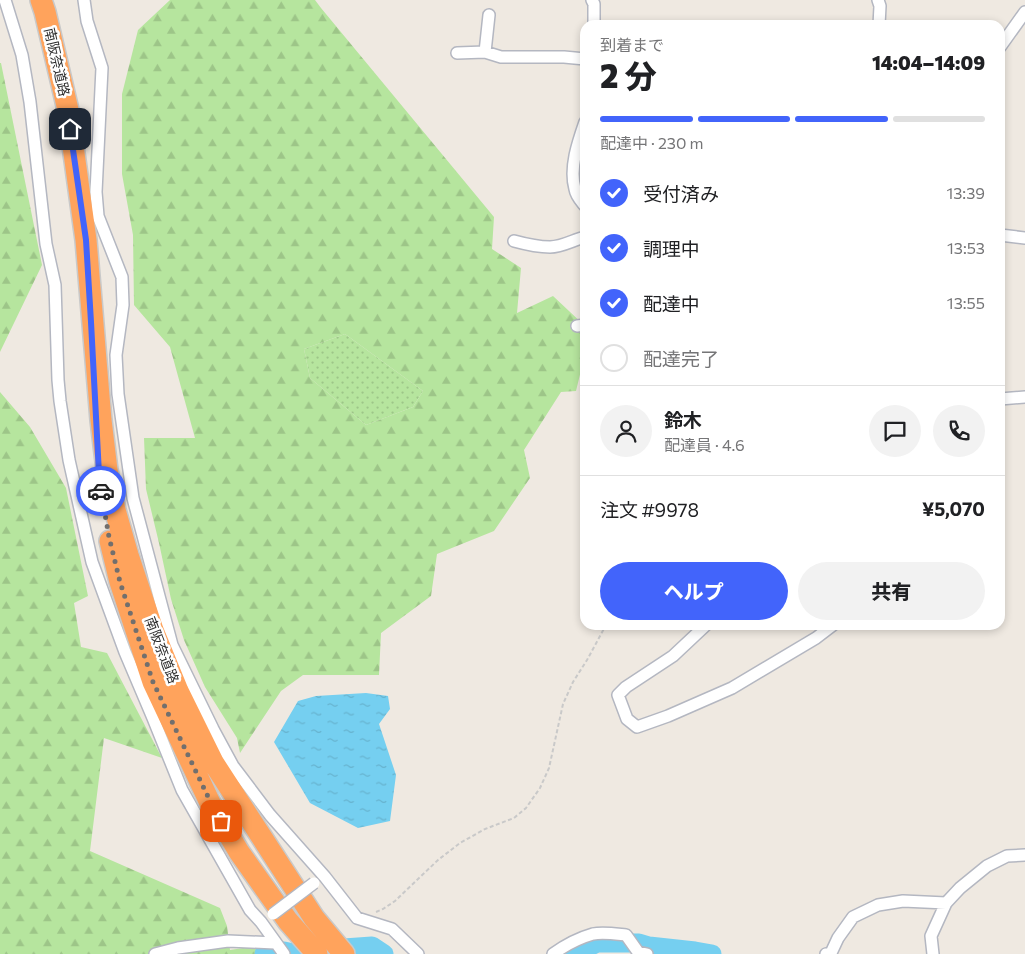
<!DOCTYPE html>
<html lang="ja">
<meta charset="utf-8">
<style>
:root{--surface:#fff;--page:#f2f2f2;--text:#202124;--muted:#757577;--line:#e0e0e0;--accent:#4264fb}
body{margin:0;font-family:Commissioner,"Noto Sans JP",sans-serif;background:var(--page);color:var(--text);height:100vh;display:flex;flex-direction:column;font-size:19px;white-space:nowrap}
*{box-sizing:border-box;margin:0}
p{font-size:16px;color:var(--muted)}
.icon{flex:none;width:28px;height:28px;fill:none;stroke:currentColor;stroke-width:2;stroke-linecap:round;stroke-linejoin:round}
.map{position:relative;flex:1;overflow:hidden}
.side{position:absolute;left:580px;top:20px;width:425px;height:610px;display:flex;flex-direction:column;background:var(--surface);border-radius:15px;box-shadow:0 2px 8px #0003}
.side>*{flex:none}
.pin{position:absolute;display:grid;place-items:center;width:42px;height:42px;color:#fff;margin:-21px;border-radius:10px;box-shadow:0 2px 8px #0006}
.courier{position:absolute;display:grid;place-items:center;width:50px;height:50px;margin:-25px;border:4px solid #4264fb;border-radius:50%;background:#fff;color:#222;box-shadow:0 1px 6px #0007}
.head em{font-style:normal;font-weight:800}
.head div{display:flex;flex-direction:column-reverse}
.head{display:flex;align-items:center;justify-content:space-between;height:85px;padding:0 20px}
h1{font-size:32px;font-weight:800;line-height:38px}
.bar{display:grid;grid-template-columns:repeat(4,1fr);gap:8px 5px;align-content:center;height:60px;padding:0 20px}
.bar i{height:6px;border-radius:4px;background:var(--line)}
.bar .on{background:var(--accent)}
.bar p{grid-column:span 4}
.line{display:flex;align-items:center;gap:12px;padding:0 20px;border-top:1px solid var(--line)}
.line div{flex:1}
.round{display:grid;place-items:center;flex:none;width:52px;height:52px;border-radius:26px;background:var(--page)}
ol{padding:0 20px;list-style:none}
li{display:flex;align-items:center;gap:15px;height:55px}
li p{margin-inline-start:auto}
li .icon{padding:5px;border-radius:50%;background:var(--accent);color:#fff;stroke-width:4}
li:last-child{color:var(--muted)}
li i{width:28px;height:28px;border:2px solid var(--line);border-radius:50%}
.primary-button{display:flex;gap:10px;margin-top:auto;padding:10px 20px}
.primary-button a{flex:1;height:58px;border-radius:30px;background:var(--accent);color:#fff;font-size:20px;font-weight:800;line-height:58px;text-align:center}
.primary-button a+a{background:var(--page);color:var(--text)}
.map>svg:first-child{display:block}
.grass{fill:url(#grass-dots)}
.forest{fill:url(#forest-firs);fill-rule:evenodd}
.water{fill:url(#water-ripples)}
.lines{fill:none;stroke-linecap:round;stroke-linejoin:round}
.river{stroke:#75cff0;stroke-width:19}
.street-casing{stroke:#b4b7c1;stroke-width:14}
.highway-casing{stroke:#c9c9c9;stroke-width:24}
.path{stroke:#c9c9c9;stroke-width:2;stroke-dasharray:4 2.5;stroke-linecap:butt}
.street{stroke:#fff;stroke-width:11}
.highway{stroke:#ffa35c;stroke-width:21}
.street-bridge-casing{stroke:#b4b7c1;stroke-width:14;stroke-linecap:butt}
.street-bridge{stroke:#fff;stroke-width:11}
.done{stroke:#726f6d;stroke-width:5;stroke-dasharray:0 9}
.route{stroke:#4264fb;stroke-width:6}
.labels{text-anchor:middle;stroke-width:5;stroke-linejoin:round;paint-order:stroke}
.street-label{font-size:14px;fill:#2e2e2e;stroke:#fff}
</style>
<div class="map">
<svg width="1025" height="954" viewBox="0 0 1025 954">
<defs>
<pattern id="grass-dots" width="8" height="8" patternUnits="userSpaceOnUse" patternTransform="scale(1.25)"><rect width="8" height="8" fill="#b6e59e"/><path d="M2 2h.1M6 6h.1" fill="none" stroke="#9dc588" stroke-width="1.8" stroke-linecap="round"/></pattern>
<pattern id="forest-firs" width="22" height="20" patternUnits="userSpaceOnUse" patternTransform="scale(1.25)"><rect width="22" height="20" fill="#b6e59e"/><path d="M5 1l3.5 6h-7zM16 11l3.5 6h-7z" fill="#9dc588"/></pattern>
<pattern id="water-ripples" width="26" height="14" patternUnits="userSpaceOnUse" patternTransform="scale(1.25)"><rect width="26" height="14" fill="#75cff0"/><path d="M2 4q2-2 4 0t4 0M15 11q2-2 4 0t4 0" fill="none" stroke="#66b2ce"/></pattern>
</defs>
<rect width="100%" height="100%" fill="#efe9e1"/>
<path class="grass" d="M345 334 423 391 413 407 366 425 310 378 304 349Z"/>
<path class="forest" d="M170 0H315L321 8 494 217 492 249 521 268 517 313 553 296 585 326V354L576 391 561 392 524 450 530 478 494 531 437 554 431 596 381 633 379 675H303L281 691 240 753 237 738 205 687 184 640 171 599 159 543 146 489 144 438H195L170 347 134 305 133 235 122 174V94L138 30ZM345 334 423 391 413 407 366 425 310 378 304 349Z
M0 63H1L42 265 0 352Z
M0 392 30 427 66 488 88 596 74 603 81 647 107 653 162 758 104 738 90 851 220 908 227 926 230 950 268 944 277 954H0Z"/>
<path class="water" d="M366 693 388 696 390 709 379 724 396 775 390 821 358 828 310 803 274 742 298 701 316 696Z"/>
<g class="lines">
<path class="river" d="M264 954 284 951 298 954
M301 954 330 949 372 946 384 954
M575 954 597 943H639L649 946 695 951 712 954"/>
<defs>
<path id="street" d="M5 0 22 55 30 102 46 244 55 285 58 380 60 401 69 460 92 562 125 652 153 718 182 790 250 910 261 922 284 954
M84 0 87 21 102 68 96 192 98 216 122 277 123 305 116 355 118 394 133 498 172 645 213 729 233 766 270 815 325 877 357 918 392 929 418 954
M592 0 594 4V25
M878 0 880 6 879 25
M1000 47 1025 12
M485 52 489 15
M457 53 485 52 501 57H564L585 59
M585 122C578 142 569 168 575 189 576 196 581 201 585 206
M1000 235 1025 238
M514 241C525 244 538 247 550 247 562 247 573 240 585 237
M577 326 585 325
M1000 399 1025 397
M706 625 673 656 626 687 618 695 627 719 637 727 668 716 732 688 816 638 833 625
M155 954 178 948 228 941 275 943
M553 954C564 946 579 938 593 934 603 932 616 934 626 935L638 952 647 954
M826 954 831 953 838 938 853 917 878 905 903 901 946 903
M933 954 931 936 946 903 960 888 987 866 1007 856 1025 855"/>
<path id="highway" d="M41 0 45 12 68 110 86 240 101 420 107 470 115 510 128 555 153 630 178 691 213 762 314 918 344 954
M110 541 120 582 153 682 211 805 239 852 288 921 317 954"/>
</defs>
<use href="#street" class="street-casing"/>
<use href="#highway" class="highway-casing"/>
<path class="path" d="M376 912 383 909 395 901 438 860 460 843 485 829 514 818 526 808 540 788 549 768 563 704 573 682 587 660 606 625"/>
<use href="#street" class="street"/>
<use href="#highway" class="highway"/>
<defs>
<path id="street-bridge" d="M273 914 314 883"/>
</defs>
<use href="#street-bridge" class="street-bridge-casing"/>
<use href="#street-bridge" class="street-bridge"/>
</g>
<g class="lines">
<path class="done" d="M101 491 109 537 120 582 153 682 212 805 221 821"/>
<path class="route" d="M70 129 86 240 91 322 99 474 101 491"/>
</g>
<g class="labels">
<g class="street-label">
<text transform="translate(57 62) rotate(77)" y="5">南阪奈道路</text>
<text transform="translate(162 650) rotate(69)" y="5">南阪奈道路</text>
</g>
</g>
</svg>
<div class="pin" style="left:221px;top:821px;background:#ea580c"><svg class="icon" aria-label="bag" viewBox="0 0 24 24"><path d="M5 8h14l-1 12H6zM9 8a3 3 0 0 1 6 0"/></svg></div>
<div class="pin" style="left:70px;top:129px;background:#1f2937"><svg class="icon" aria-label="home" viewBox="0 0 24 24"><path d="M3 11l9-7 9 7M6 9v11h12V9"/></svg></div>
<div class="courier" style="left:101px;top:491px"><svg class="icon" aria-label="car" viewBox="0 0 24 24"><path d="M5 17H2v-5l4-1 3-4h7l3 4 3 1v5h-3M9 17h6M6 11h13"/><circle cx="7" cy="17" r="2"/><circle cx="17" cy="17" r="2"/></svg></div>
<section class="side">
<div class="head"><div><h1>2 分</h1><p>到着まで</p></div><em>14:04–14:09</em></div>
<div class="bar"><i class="on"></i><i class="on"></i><i class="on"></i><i></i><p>配達中 · 230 m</p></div>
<ol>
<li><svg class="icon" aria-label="check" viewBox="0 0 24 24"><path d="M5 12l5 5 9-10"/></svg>受付済み<p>13:39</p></li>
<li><svg class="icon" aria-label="check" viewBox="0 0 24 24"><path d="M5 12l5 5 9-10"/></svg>調理中<p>13:53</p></li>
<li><svg class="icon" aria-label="check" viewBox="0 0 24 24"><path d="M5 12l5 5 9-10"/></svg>配達中<p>13:55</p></li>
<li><i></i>配達完了</li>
</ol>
<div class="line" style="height:90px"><a class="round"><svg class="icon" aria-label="person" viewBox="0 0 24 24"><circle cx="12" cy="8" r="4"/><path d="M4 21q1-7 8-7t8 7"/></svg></a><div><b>鈴木</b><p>配達員 · 4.6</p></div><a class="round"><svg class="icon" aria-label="chat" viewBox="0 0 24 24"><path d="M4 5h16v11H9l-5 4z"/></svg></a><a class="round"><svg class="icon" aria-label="phone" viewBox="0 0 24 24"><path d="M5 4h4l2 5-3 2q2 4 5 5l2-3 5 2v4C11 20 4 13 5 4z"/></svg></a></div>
<div class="line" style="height:65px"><div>注文 #9978</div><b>¥5,070</b></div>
<div class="primary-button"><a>ヘルプ</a><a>共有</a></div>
</section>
</div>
